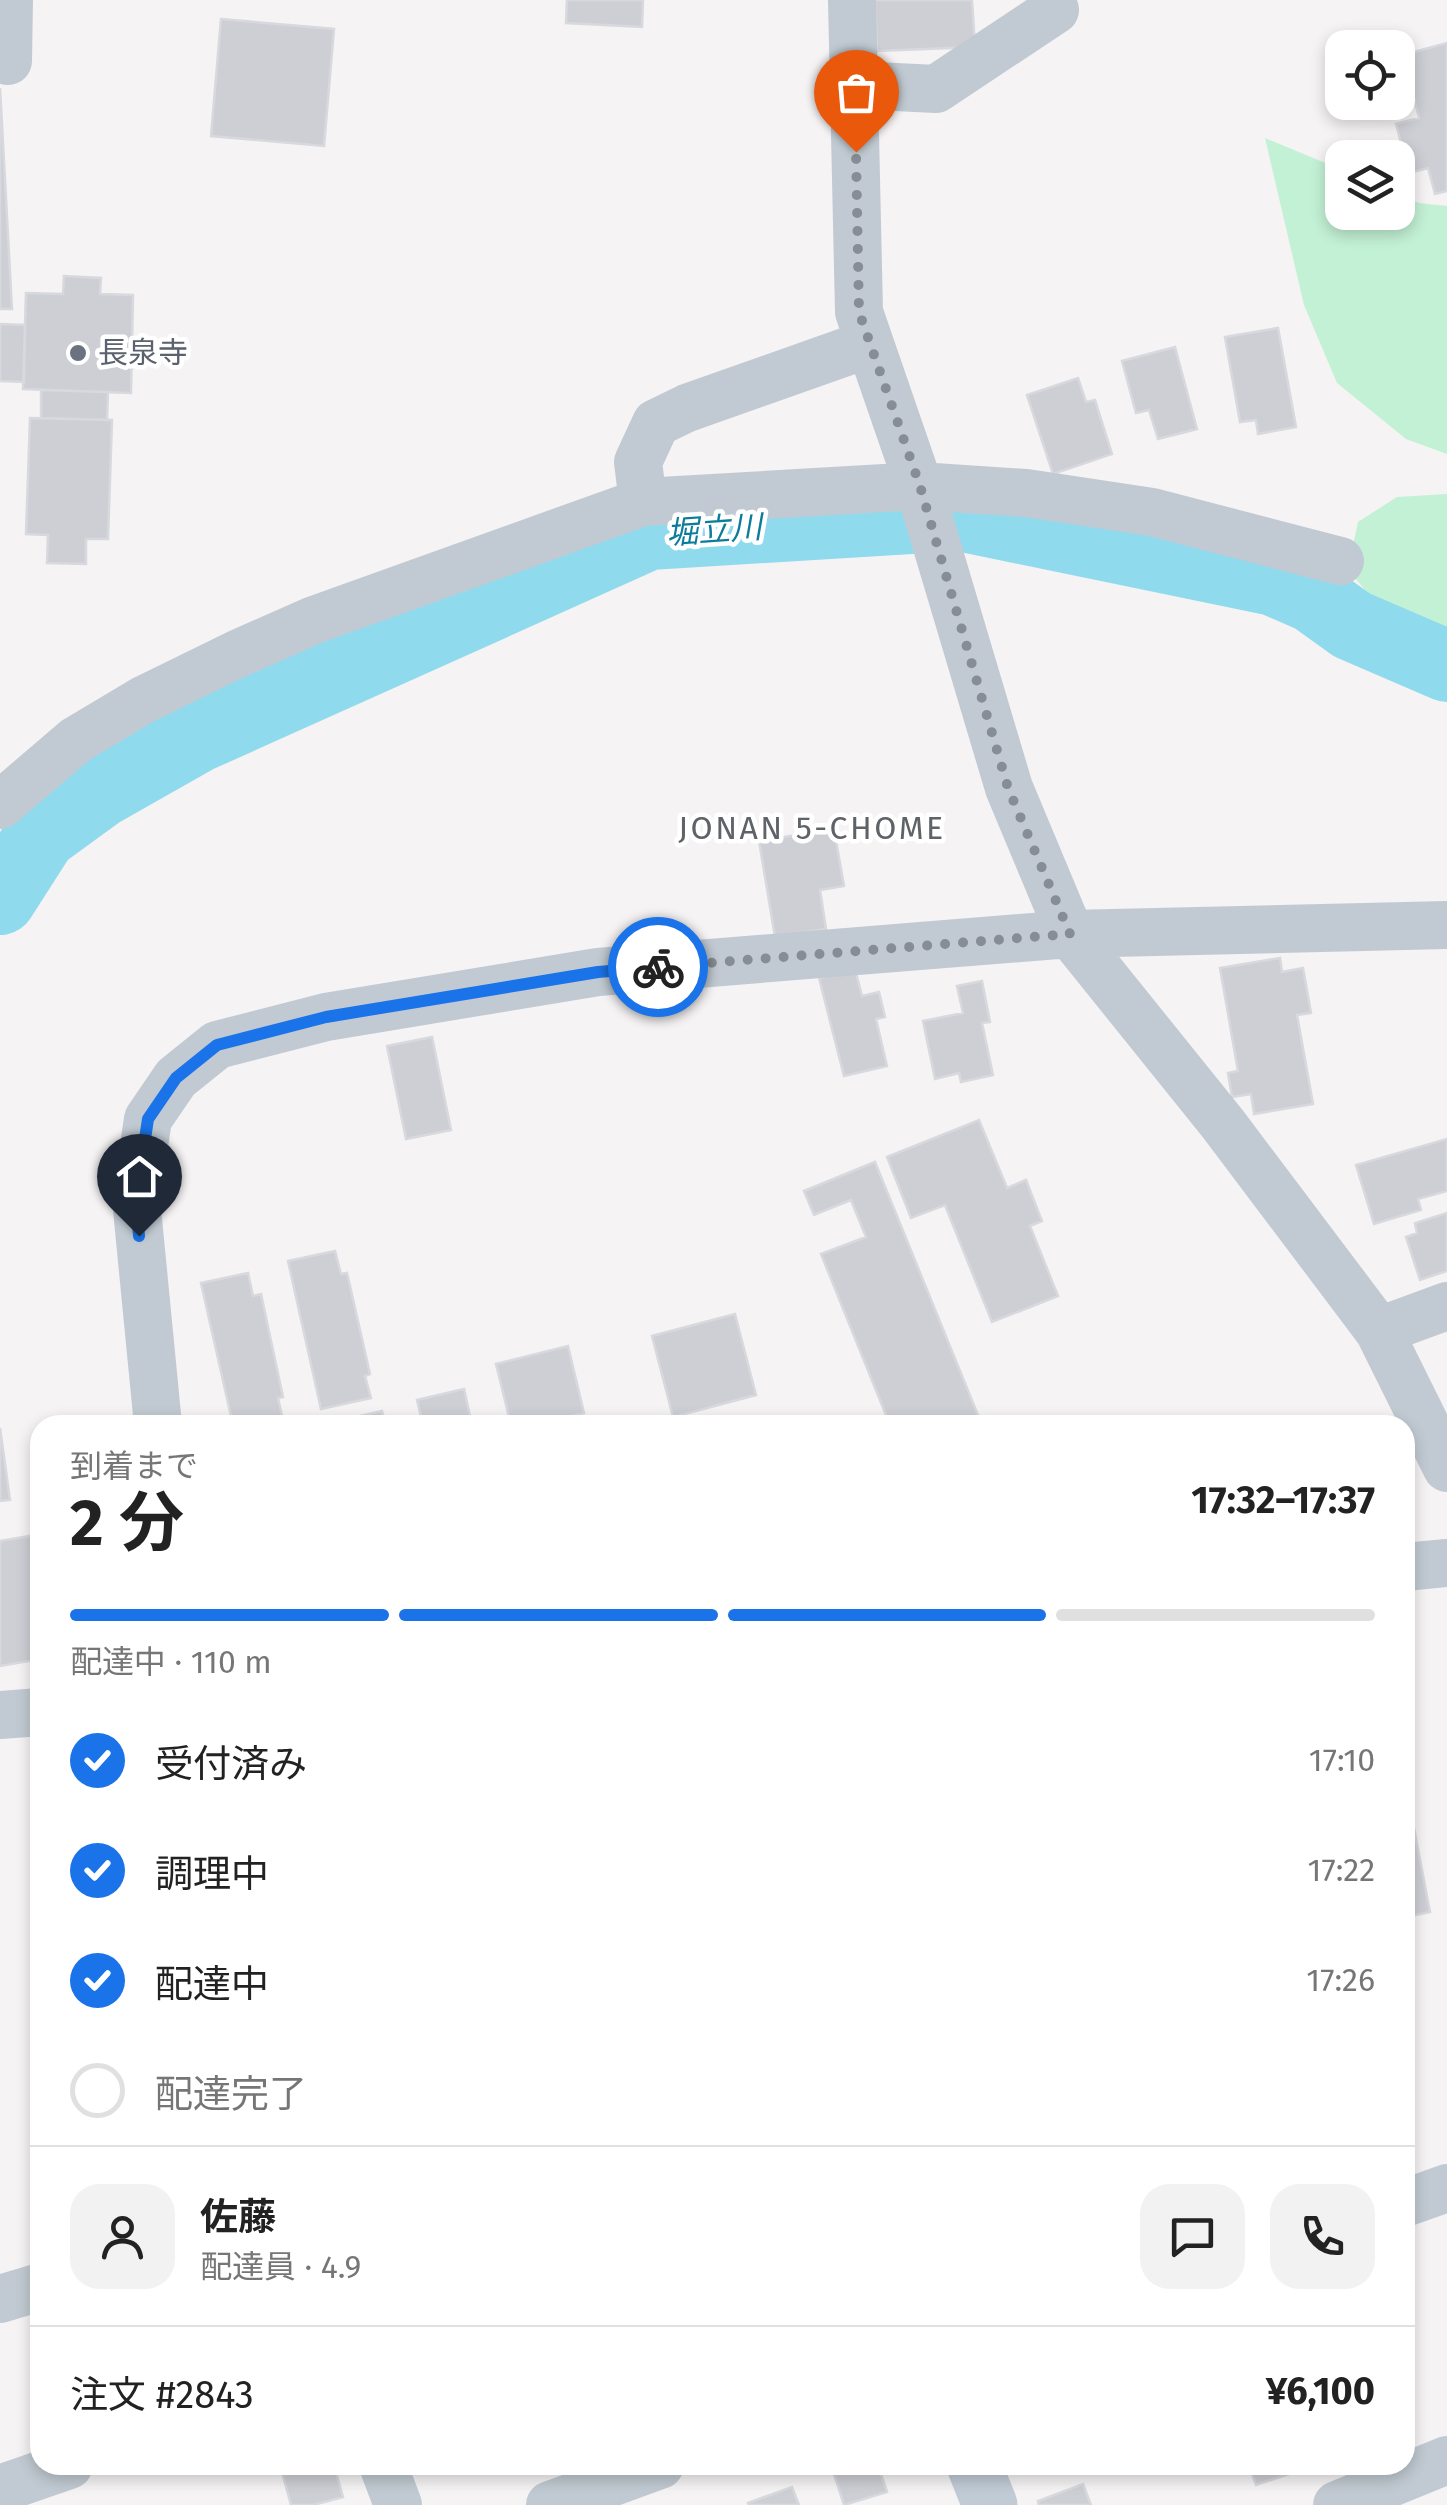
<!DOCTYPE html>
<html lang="ja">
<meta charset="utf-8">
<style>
:root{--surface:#fff;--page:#f2f2f2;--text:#222;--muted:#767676;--line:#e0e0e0;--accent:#1a73e8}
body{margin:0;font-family:"Fira Sans","Noto Sans JP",sans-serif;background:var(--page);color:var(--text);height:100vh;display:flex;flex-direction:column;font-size:38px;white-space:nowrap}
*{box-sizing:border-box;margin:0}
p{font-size:32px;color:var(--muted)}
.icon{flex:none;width:55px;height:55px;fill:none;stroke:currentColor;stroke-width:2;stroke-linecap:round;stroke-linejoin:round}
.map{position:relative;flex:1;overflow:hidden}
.side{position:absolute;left:30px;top:1415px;width:1385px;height:1060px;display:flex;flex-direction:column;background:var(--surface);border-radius:30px;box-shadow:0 5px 15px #0003}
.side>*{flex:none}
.controls{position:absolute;left:1325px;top:30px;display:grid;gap:20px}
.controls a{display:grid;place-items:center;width:90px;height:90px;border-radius:20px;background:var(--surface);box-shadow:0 5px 15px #0003;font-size:50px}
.pin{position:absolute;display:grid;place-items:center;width:85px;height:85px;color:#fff;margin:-102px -42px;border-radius:50% 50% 50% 0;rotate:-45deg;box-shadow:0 0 10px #0007}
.pin .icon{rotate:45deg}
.courier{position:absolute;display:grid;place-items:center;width:100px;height:100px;margin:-50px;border:8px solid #1a73e8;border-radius:50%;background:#fff;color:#222;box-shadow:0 2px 12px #0007}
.head em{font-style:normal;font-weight:700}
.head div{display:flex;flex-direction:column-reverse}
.head{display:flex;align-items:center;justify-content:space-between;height:170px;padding:0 40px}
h1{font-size:65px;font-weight:700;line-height:75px}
.bar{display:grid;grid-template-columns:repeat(4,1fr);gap:15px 10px;align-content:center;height:120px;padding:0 40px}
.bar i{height:12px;border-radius:8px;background:var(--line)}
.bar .selected{background:var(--accent)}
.bar p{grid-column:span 4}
.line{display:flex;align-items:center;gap:25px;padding:0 40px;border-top:2px solid var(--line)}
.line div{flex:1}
.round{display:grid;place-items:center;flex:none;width:105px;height:105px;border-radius:30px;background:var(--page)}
ol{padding:0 40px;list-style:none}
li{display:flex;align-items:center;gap:30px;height:110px}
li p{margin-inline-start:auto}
li .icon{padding:10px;border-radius:50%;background:var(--accent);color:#fff;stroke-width:4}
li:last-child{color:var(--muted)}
li i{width:55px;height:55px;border:5px solid var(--line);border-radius:50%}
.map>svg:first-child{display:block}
.green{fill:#c3f1d5}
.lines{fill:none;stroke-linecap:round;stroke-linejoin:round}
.river{stroke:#90daee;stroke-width:72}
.building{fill:#cdcfd5;stroke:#d7d9de;stroke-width:2.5}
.street{stroke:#c1cad2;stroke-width:48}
.secondary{stroke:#c1cbd6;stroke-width:55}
.done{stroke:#868d94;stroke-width:10;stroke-dasharray:0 18}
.route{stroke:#1a73e8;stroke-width:12}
.worship-dot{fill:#6b7280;stroke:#fff;stroke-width:4}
.labels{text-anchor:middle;stroke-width:9;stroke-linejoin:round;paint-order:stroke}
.worship-label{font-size:30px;fill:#5b616d;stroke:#fff;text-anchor:start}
.water-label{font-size:32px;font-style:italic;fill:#0c7c9b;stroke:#fff}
.neighbourhood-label{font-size:32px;letter-spacing:2.5px;fill:#5f6368;stroke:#fff}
</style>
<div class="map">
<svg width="1447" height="2505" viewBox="0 0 1447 2505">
<rect width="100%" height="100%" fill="#f5f3f3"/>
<path class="green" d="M1265 138 1342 170V212H1398V194L1419 203 1447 206V454L1406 439 1337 383 1304 305Z
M1447 494V637L1389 620 1348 569 1358 522 1397 497Z"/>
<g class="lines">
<path class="river" d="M0 899 41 835 100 792 197 737 649 534 959 515 1274 580 1313 597 1352 625 1447 666"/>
</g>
<path class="building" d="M567 0H643L642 27 566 23Z
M875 0H972L975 47 877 51Z
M221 19 334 29 324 146 211 136Z
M1447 43V191L1435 194 1428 168 1409 173 1396 124 1419 118 1403 55Z
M0 88 12 309H0Z
M64 276 101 278 100 294 133 295 131 393 23 389 26 293 63 294Z
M0 324 25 325 24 382 0 381Z
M1278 328 1296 427 1258 434 1256 420 1240 422 1225 337Z
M1175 347 1197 429 1158 439 1149 410 1136 413 1122 361Z
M1078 378 1086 402 1095 400 1112 454 1053 474 1027 395Z
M41 390 108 392 107 420 41 418Z
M30 418 112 420 108 539H86V564L47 563 48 535 26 534Z
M834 829 844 886 820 890 826 929 775 937 759 841Z
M1280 958 1282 972 1303 968 1311 1013 1297 1015 1313 1104 1254 1114 1251 1094 1232 1097 1228 1073 1238 1071 1220 968Z
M855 969 862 996 879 992 885 1017 876 1019 887 1066 844 1076 819 978Z
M982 981 990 1022 982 1023 993 1075 961 1082 959 1073 935 1079 923 1021 963 1013 957 986Z
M432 1037 451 1130 406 1139 387 1046Z
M979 1120 1007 1188 1026 1180 1042 1221 1030 1226 1058 1296 992 1322 945 1205 911 1218 887 1157Z
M1447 1139V1191L1418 1199 1421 1210 1374 1224 1356 1165Z
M875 1162 982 1425H890L821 1254 866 1237 851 1200 814 1215 804 1191Z
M1447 1213V1271L1420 1280 1406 1237 1417 1233 1415 1223Z
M335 1251 341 1274 347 1273 370 1374 365 1376 371 1398 321 1409 288 1261Z
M248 1273 253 1296 261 1294 283 1397 278 1398 283 1420 233 1425 201 1283Z
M735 1314 756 1395 673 1417 652 1336Z
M568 1346 584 1413 533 1425H511L496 1364Z
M464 1389 472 1425H423L417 1400Z
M382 1411 386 1425H345L343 1420Z
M0 1428 10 1500 0 1501Z
M35 1535 40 1564V1659L0 1666V1541Z
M1405 1781 1430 1912 1405 1917Z
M280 2465H334L343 2497 313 2505H291Z
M831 2465H878L887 2492 844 2505Z
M1249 2465H1303L1304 2469 1256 2485Z
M1083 2484 1091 2505H1039L1038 2501Z
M792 2487 799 2505H749L748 2503Z"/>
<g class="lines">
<path class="street" d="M852 0 859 312 919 486 1009 788 1070 934 1223 1124 1379 1331 1447 1468
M8 61 9 0
M855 85 936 89 1055 10
M643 502 638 462 656 423 687 408 868 344
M0 805 76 740 143 700 237 654 314 620 643 502 919 486 1026 493 1152 512 1340 561
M1379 1331 1447 1306
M158 1425 136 1199 148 1119 176 1078 217 1045 326 1017 598 972 1070 934 1447 925
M1405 1567 1447 1563
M0 1715 40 1712
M1405 2203 1447 2188
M0 2299 40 2287
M383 2465 398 2505
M0 2489 69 2465
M550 2505 660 2465
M1337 2505 1447 2460"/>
<path class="secondary" d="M974 2465 990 2505"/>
</g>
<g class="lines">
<path class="done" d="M658 967 1070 934 1008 788 920 486 859 312 856 152"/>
<path class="route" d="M139 1236 136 1199 148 1119 176 1078 217 1045 326 1017 598 972 658 967"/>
</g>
<circle class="worship-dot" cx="78" cy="353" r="10"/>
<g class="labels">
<g class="worship-label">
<text x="98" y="363">長泉寺</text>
</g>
<g class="water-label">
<text transform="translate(714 530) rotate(-4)" y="11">堀立川</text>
</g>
<g class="neighbourhood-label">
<text x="812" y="839">JONAN 5-CHOME</text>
</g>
</g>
</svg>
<div class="controls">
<a><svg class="icon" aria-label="locate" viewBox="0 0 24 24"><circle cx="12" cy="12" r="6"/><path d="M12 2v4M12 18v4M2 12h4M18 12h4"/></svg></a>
<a><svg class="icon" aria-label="layers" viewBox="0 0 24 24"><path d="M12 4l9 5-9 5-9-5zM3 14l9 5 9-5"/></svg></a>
</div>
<div class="pin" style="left:856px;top:152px;background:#ea580c"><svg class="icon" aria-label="bag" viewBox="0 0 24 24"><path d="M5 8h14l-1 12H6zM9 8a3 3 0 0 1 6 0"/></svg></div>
<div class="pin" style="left:139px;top:1236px;background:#1f2937"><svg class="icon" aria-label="home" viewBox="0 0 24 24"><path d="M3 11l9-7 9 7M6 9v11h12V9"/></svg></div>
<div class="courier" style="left:658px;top:967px"><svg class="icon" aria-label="bike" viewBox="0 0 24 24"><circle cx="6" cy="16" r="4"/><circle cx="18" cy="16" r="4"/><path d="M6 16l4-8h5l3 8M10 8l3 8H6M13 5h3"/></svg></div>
<section class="side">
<div class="head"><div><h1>2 分</h1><p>到着まで</p></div><em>17:32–17:37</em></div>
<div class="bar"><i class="selected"></i><i class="selected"></i><i class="selected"></i><i></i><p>配達中 · 110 m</p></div>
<ol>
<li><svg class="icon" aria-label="check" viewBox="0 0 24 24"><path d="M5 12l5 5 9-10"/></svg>受付済み<p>17:10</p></li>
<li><svg class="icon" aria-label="check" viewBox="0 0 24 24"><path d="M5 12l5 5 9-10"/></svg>調理中<p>17:22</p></li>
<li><svg class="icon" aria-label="check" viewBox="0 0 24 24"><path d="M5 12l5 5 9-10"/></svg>配達中<p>17:26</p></li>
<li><i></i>配達完了</li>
</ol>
<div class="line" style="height:180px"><a class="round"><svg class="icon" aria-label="person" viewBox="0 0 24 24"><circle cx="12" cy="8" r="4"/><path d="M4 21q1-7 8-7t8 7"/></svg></a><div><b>佐藤</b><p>配達員 · 4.9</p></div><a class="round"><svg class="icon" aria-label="chat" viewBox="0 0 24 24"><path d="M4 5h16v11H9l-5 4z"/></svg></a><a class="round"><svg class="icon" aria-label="phone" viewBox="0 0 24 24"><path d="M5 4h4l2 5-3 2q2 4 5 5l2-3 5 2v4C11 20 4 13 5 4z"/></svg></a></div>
<div class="line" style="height:130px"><div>注文 #2843</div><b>¥6,100</b></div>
</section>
</div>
